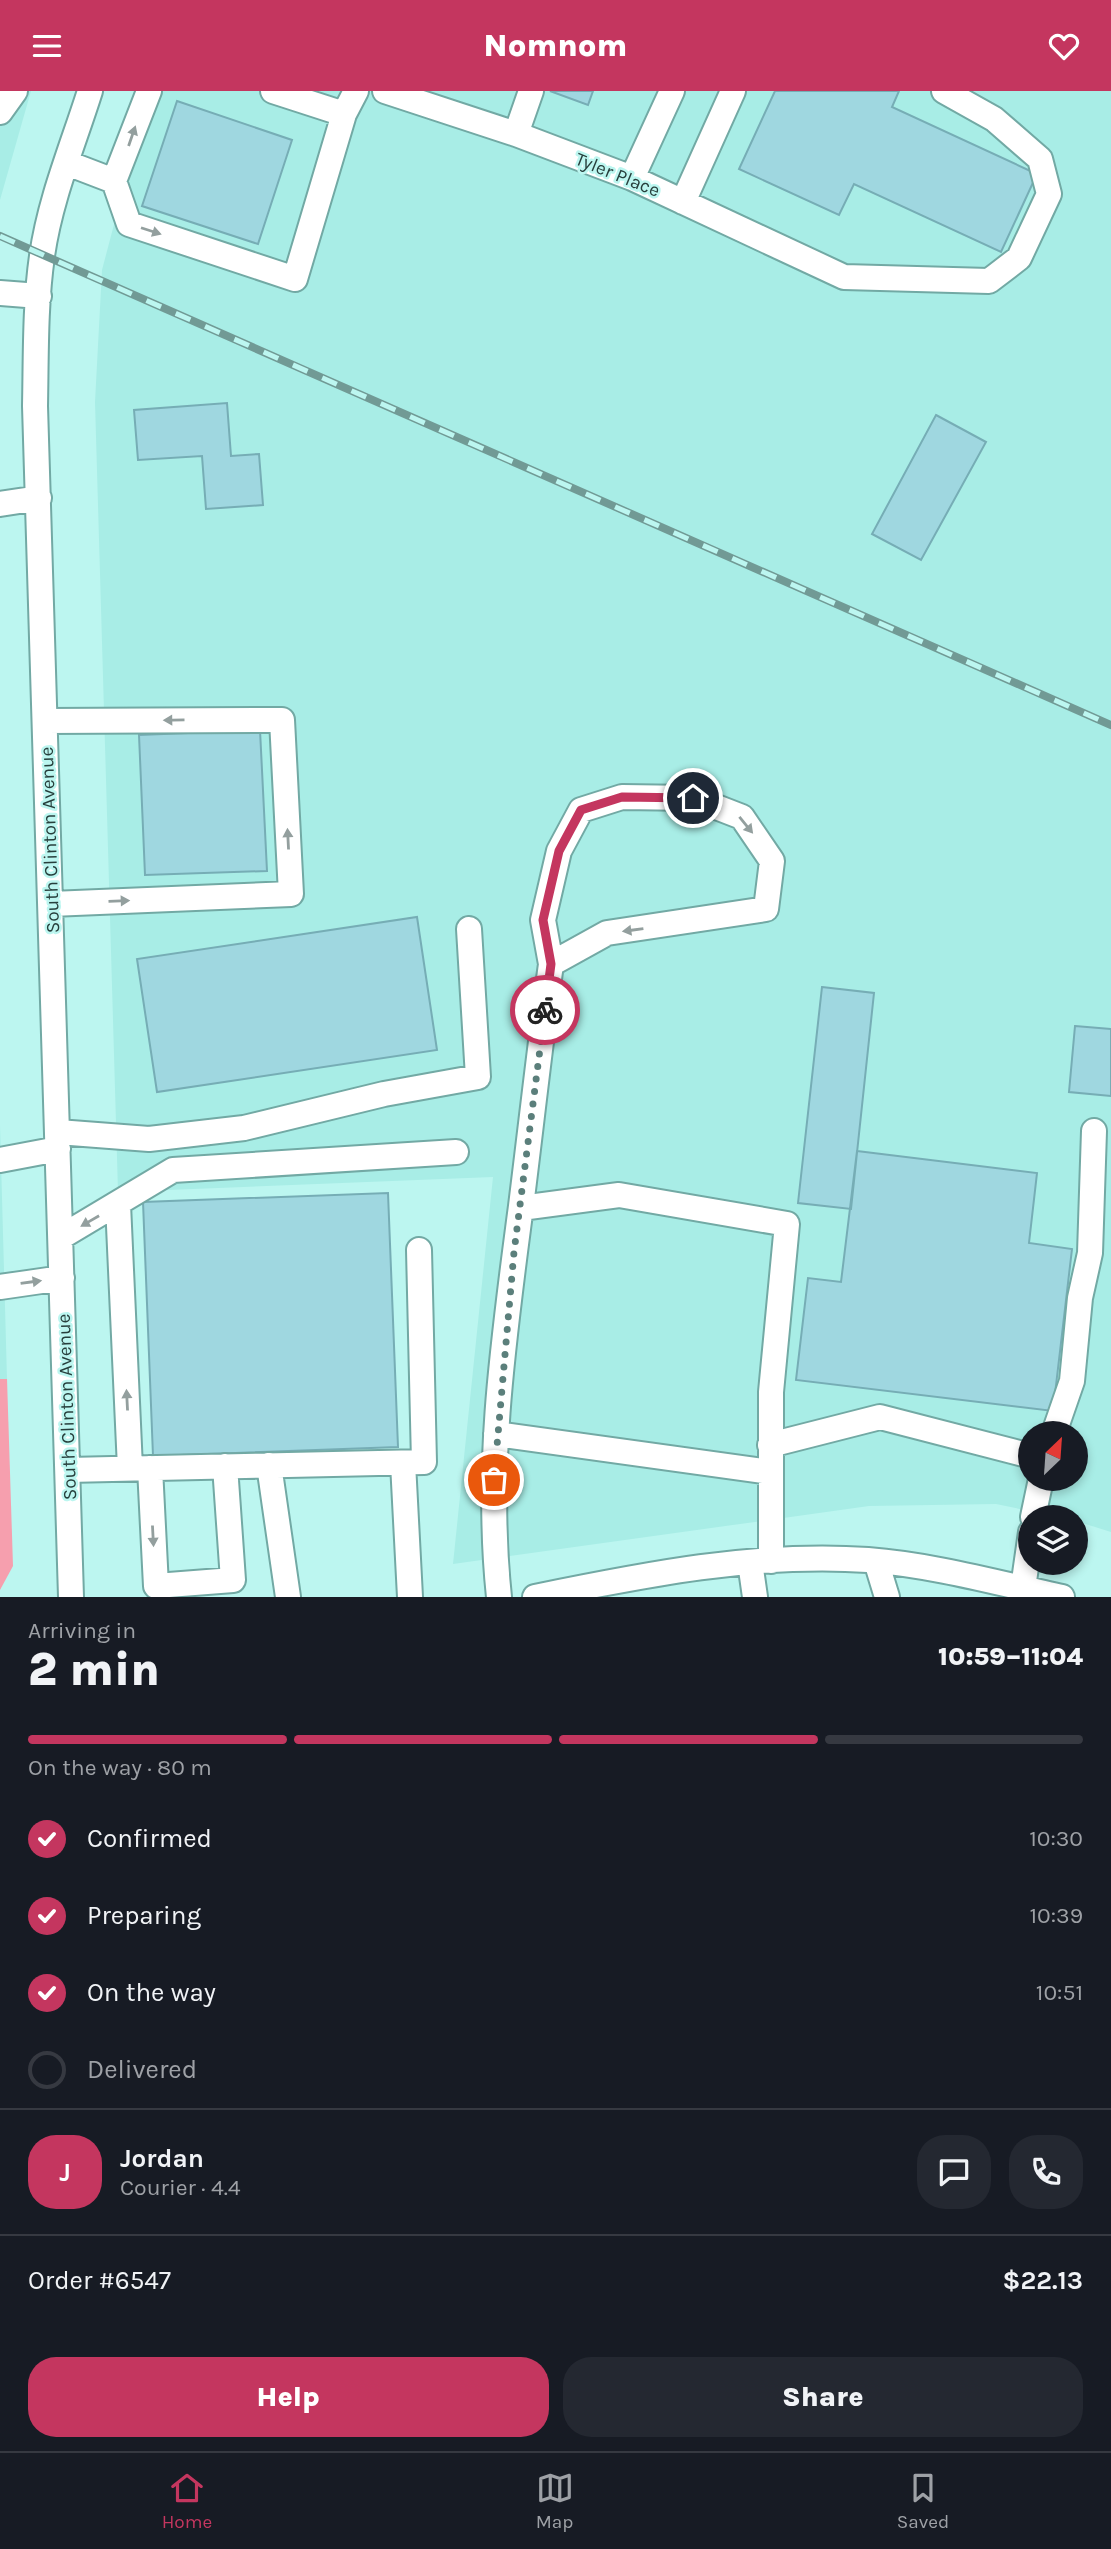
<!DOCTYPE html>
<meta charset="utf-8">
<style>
:root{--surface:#171b24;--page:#242831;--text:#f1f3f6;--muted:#9ea1a6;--line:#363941;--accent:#c4365f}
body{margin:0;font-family:Karla,sans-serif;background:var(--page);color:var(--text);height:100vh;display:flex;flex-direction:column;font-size:26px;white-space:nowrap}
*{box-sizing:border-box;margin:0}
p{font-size:23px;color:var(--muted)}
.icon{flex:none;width:38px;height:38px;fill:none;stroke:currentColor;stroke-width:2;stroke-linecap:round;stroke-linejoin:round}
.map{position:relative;height:1506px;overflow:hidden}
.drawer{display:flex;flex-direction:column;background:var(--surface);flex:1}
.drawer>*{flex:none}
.needle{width:46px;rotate:25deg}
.controls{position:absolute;left:1018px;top:1330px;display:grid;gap:14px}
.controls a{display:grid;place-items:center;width:70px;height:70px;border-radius:50%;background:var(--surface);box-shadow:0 4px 10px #0003;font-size:35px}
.pin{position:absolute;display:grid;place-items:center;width:60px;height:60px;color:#fff;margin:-30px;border:4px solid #fff;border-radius:50%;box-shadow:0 2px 7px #0007}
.courier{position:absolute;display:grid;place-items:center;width:70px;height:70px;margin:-35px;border:5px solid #c4365f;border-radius:50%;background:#fff;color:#222;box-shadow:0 2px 9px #0007}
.overview em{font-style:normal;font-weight:800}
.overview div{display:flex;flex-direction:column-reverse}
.overview{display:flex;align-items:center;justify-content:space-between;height:119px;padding:0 28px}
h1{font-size:46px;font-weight:800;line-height:52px}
.bar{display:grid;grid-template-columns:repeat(4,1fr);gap:10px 7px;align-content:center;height:84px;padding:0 28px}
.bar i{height:9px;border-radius:5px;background:var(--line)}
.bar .selected{background:var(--accent)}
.bar p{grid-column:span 4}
.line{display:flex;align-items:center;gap:18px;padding:0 28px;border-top:2px solid var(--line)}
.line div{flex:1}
.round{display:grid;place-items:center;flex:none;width:74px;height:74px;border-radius:28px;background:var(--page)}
ol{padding:0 28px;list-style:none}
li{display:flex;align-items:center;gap:21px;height:77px}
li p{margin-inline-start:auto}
li .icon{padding:7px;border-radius:50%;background:var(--accent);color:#fff;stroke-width:4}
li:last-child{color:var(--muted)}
li i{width:38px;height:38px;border:4px solid var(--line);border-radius:50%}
.primary-button{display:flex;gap:14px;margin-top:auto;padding:14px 28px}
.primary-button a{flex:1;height:80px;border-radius:28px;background:var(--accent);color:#fff;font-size:28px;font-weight:800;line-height:80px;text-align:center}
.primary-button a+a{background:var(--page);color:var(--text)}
header{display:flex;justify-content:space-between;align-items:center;height:91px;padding:0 28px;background:var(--accent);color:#fff;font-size:32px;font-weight:800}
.tabs{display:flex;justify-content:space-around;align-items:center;height:98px;border-top:2px solid var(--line);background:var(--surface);font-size:19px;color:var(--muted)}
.tabs a{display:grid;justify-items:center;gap:4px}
.tabs .selected{color:var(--accent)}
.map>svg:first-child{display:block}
.built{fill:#a8ede6;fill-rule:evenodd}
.green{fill:#f69fae}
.building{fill:#9fd7e0;stroke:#76adb5;stroke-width:2}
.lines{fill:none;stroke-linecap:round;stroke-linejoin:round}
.minor-casing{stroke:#72a9a4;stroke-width:28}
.minor{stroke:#fff;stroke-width:24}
.rail-casing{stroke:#719a95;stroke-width:8}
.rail{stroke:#bcf6f0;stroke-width:5;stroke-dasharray:16;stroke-linecap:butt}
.oneway{fill:#939f9e}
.done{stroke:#5b7f7b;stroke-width:7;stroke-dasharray:0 12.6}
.route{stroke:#c4365f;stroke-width:9}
.labels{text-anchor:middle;stroke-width:5;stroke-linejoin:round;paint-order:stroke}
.street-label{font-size:19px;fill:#273f3c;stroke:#bcf6f0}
</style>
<header><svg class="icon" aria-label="menu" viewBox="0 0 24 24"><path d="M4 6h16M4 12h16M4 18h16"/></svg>Nomnom<svg class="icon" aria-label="heart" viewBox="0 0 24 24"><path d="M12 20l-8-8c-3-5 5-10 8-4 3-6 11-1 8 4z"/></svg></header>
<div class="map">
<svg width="1111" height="1506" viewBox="0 0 1111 1506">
<rect width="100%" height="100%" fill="#bcf6f0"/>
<path class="built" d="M0 0H31L0 109Z
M154 0H1111V1441L1076 1430V1426H1058L996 1413 869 1415 453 1473 493 1086 118 1101 95 311 102 179 135 54ZM1031 1342H1076V1388H1031Z
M0 1034 7 1288H0Z"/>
<path class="green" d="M0 1288H7L13 1475 0 1499Z"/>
<path class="building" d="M550 0H593L588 14Z
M775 0H899L892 16 1037 83 1001 161 854 93 839 124 739 78Z
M177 10 292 49 258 153 142 115Z
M227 312 231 365 259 363 263 414 206 418 202 365 138 369 134 319Z
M936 324 986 351 921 469 872 443Z
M260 639 267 780 145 784 139 644Z
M417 826 437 959 157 1001 137 868Z
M822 896 874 902 851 1118 798 1112Z
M1075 935 1111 938V1005L1069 1001Z
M857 1060 1037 1082 1029 1152 1072 1158 1053 1320 796 1289 808 1187 841 1191Z
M388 1102 398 1356 153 1365 143 1111Z"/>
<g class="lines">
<defs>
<path id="minor" d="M149 0 114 90 129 133 295 188 344 23 356 0
M273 0 344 23
M385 0 516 43 632 87 844 186 989 190 1019 167 1049 103 1040 68 994 28 944 0
M0 21 15 0
M516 43 531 0
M67 72 114 90
M632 87 672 0
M683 111 733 0
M0 202 39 205
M0 413 39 407
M45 630 282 629 291 803 51 813
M58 1041 149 1048 244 1037 384 1003 478 986 469 838
M0 1069 58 1058
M118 1113 130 1377
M521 1117 619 1104 787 1133 771 1301V1470
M61 1146 173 1079 456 1061
M0 1196 62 1187
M1054 1342 1072 1290 1080 1207 1090 1162 1094 1040
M496 1343 771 1381
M770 1354 880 1326 1031 1365
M403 1372 410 1506
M269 1374 288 1506
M150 1377 156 1495 233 1489 225 1375
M68 1379 424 1371 419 1159
M1033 1426 1041 1388
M876 1470 887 1506
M750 1471 755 1506
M1023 1497 1031 1441
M71 1506 35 315C36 265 35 214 42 165 50 108 73 54 90 0
M499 1506C485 1375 504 1245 521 1115 531 1035 540 954 551 873L543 829 559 760 581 719 622 706 693 707 742 726 772 770 766 818 607 842 551 873
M535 1506C643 1484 757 1461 868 1469 933 1474 998 1492 1062 1506"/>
</defs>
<use href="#minor" class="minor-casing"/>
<use href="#minor" class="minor"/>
<defs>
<path id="rail" d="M0 145 1111 634"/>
</defs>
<use href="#rail" class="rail-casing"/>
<use href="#rail" class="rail"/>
</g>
<defs><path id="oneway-solid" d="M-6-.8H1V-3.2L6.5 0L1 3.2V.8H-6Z" transform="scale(1.75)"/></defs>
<g class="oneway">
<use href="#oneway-solid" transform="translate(132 45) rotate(-71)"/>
<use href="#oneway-solid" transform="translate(151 140) rotate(18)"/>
<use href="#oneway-solid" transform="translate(174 629) rotate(179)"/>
<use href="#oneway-solid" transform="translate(746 734) rotate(51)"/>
<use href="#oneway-solid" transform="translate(288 748) rotate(-93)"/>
<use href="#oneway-solid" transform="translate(119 810) rotate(-2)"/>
<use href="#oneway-solid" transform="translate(633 839) rotate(172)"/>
<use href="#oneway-solid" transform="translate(90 1130) rotate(150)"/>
<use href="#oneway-solid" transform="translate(31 1191) rotate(-8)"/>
<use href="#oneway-solid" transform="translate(127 1309) rotate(-93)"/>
<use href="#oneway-solid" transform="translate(153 1445) rotate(87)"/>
</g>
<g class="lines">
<path class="done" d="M494 1389 514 1161 545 919"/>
<path class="route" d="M545 919 551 873 543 829 559 760 581 719 622 706 693 707"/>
</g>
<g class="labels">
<g class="street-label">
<text transform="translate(618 83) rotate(22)" y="7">Tyler Place</text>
<text transform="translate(49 749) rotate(-92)" y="7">South Clinton Avenue</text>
<text transform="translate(66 1316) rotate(-92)" y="7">South Clinton Avenue</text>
</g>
</g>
</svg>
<div class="controls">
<a><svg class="needle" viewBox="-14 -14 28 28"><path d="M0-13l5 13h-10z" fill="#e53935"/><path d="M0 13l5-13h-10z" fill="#9ea1a6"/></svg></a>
<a><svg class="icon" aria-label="layers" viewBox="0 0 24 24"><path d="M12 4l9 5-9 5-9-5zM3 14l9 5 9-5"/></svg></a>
</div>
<div class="pin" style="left:494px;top:1389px;background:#ea580c"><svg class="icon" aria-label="bag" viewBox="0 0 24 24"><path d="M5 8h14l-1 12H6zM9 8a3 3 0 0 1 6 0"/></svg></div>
<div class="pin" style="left:693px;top:707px;background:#1f2937"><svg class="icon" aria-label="home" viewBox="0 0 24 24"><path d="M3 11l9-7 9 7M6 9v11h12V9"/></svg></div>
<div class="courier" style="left:545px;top:919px"><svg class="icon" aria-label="bike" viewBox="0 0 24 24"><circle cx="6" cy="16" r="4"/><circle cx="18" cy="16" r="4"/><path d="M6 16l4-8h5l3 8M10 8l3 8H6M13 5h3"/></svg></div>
</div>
<section class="drawer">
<div class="overview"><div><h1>2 min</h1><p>Arriving in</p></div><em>10:59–11:04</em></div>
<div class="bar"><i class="selected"></i><i class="selected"></i><i class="selected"></i><i></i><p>On the way · 80 m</p></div>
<ol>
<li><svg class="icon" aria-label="check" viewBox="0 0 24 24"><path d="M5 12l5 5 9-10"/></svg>Confirmed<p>10:30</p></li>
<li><svg class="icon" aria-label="check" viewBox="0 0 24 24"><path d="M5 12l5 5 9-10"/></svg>Preparing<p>10:39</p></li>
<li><svg class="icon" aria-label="check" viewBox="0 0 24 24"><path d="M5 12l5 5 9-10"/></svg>On the way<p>10:51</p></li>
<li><i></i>Delivered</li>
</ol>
<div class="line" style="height:126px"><b class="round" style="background:var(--accent);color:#fff">J</b><div><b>Jordan</b><p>Courier · 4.4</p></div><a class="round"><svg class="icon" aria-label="chat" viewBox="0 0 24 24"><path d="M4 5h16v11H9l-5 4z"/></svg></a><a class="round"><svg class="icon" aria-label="phone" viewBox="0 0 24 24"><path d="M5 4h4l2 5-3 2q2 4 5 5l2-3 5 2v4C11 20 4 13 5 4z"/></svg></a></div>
<div class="line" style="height:91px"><div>Order #6547</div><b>$22.13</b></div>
<div class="primary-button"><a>Help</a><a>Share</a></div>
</section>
<nav class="tabs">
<a class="selected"><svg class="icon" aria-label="home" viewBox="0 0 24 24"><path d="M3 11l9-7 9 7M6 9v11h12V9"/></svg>Home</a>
<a><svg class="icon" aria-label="map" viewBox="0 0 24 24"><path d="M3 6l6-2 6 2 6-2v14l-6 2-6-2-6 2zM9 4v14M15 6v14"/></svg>Map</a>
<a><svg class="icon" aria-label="saved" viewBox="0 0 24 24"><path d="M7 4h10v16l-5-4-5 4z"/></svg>Saved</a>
</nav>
